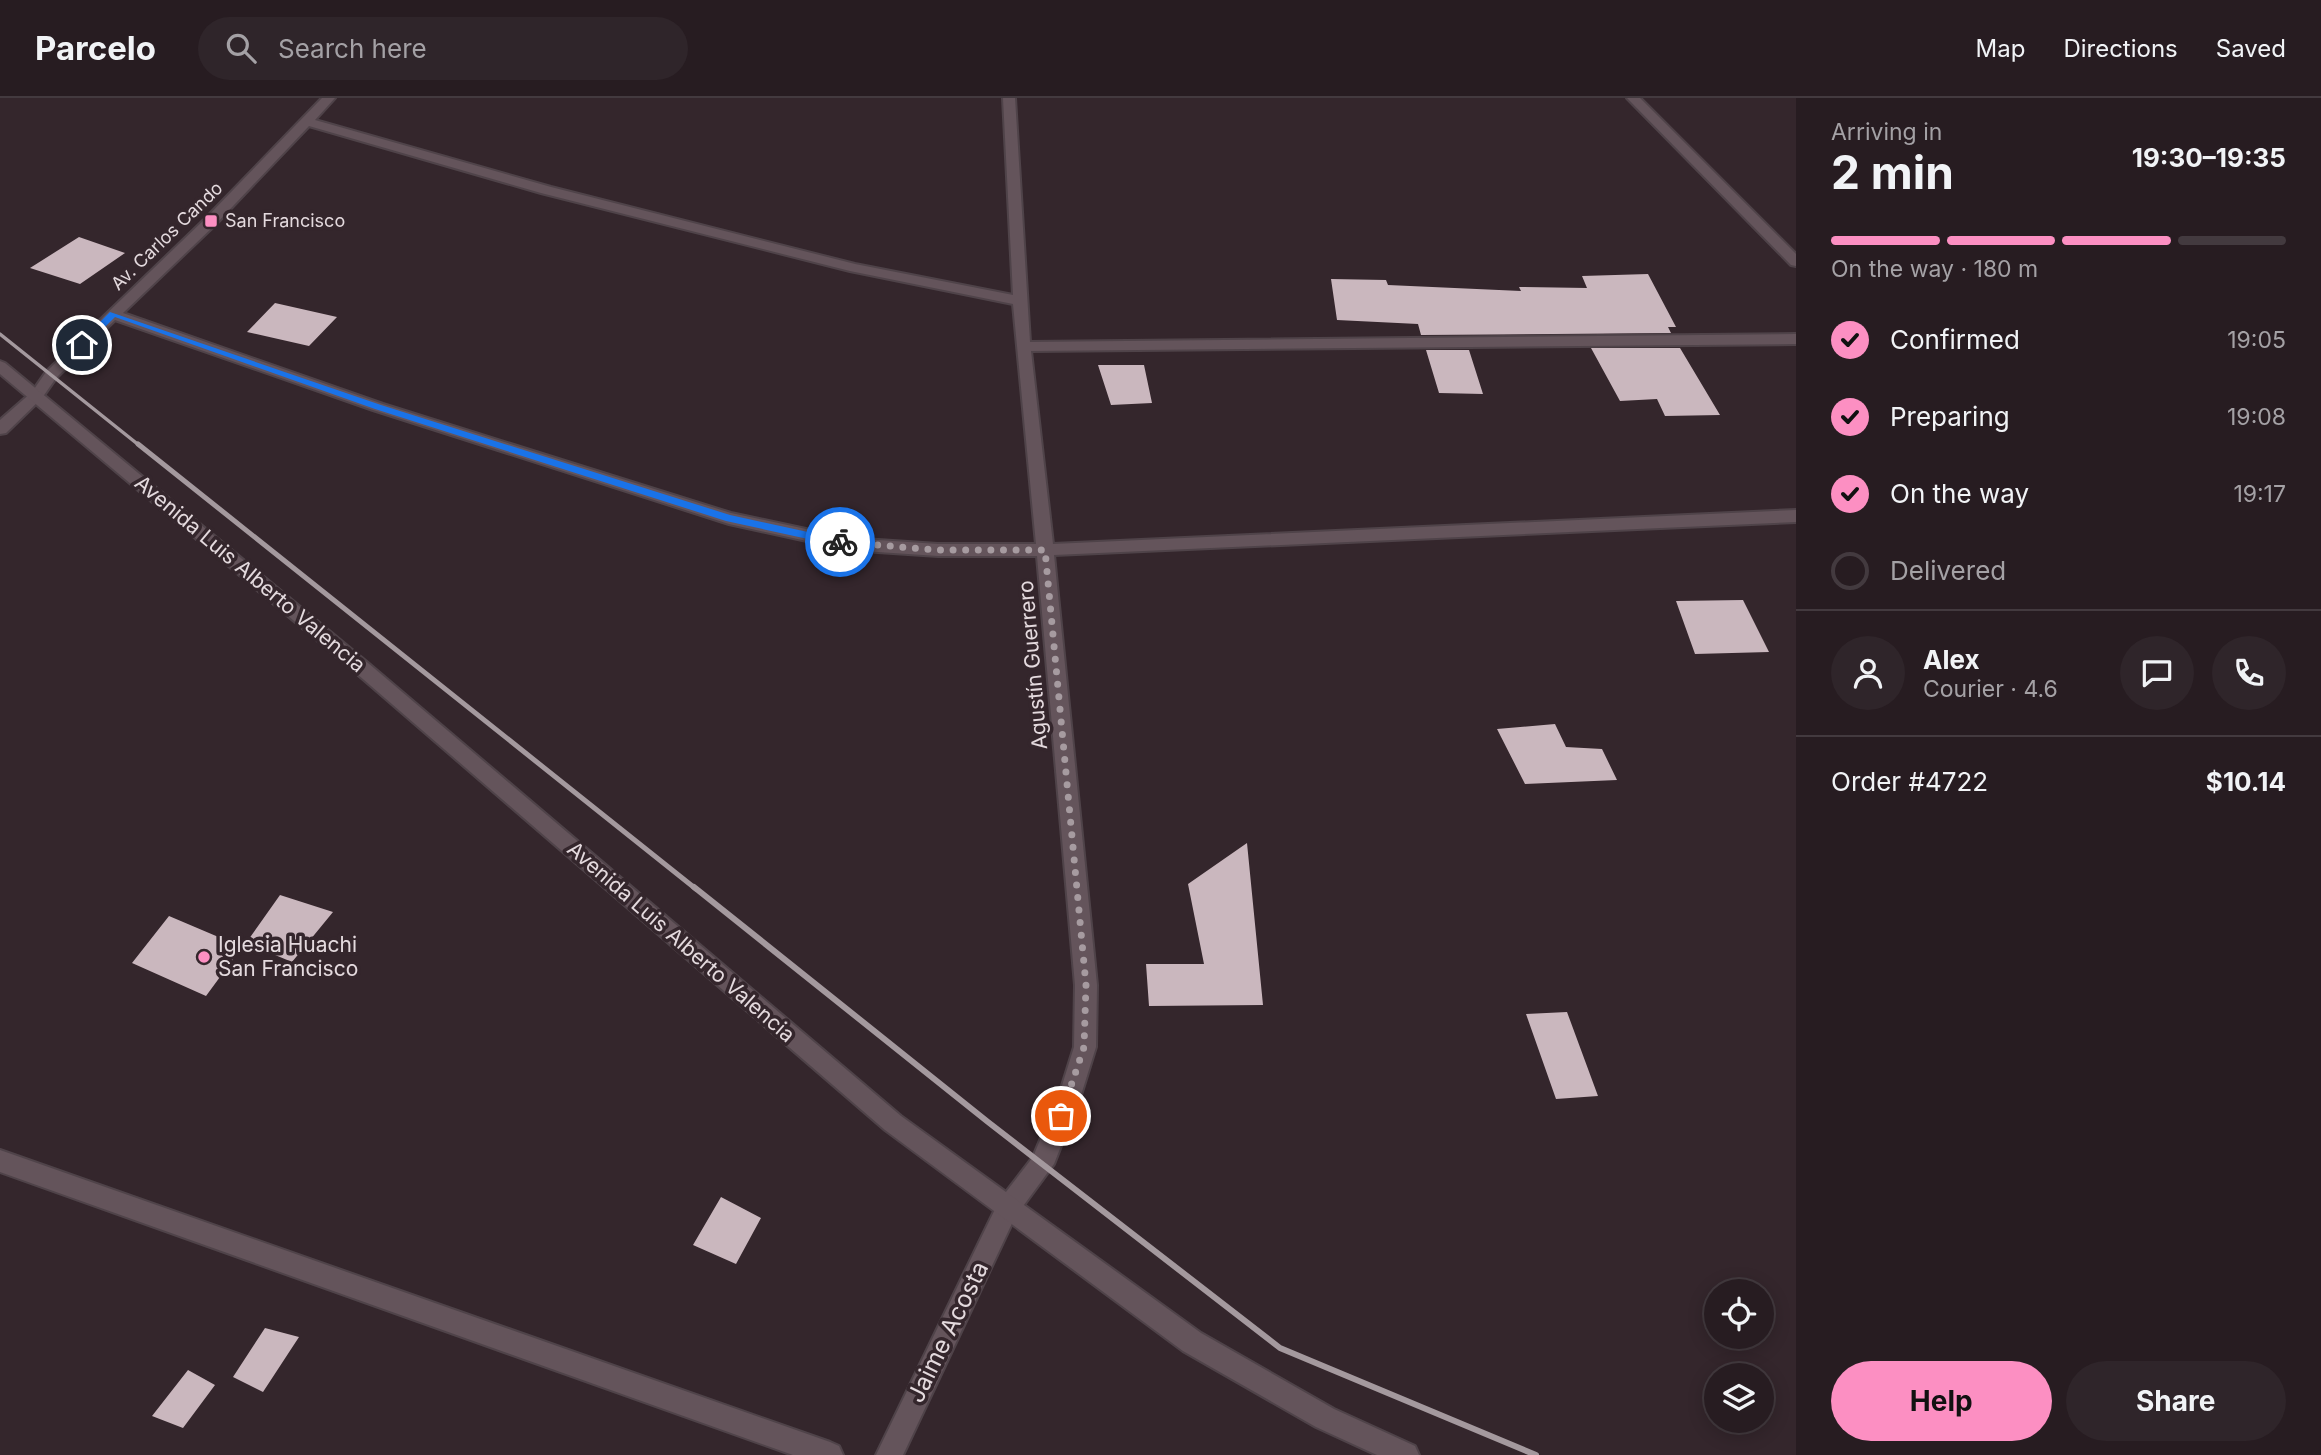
<!DOCTYPE html>
<meta charset="utf-8">
<style>
:root{--surface:#271c21;--page:#2f252a;--text:#f1f3f6;--muted:#a4a1a5;--line:#433a3f;--accent:#fc8fc2}
body{margin:0;font-family:Inter,sans-serif;background:var(--page);color:var(--text);height:100vh;display:flex;flex-direction:column;font-size:26px;white-space:nowrap}
*{box-sizing:border-box;margin:0}
p{font-size:23px;color:var(--muted)}
.icon{flex:none;width:38px;height:38px;fill:none;stroke:currentColor;stroke-width:2;stroke-linecap:round;stroke-linejoin:round}
.map{position:relative;flex:1;overflow:hidden}
.drawer{display:flex;flex-direction:column;background:var(--surface);width:525px}
.drawer>*{flex:none}
.controls{position:absolute;left:1704px;top:1181px;display:grid;gap:14px}
.controls a{display:grid;place-items:center;width:70px;height:70px;border-radius:50%;background:var(--surface);box-shadow:0 4px 18px #0003,0 0 0 2px var(--line);font-size:35px}
.pin{position:absolute;display:grid;place-items:center;width:60px;height:60px;color:#fff;margin:-30px;border:4px solid #fff;border-radius:50%;box-shadow:0 2px 7px #0007}
.courier{position:absolute;display:grid;place-items:center;width:70px;height:70px;margin:-35px;border:5px solid #1a73e8;border-radius:50%;background:#fff;color:#222;box-shadow:0 2px 9px #0007}
.headline em{font-style:normal;font-weight:700}
.headline div{display:flex;flex-direction:column-reverse}
.headline{display:flex;align-items:center;justify-content:space-between;height:119px;padding:0 35px}
h1{font-size:46px;font-weight:700;line-height:52px}
.bar{display:grid;grid-template-columns:repeat(4,1fr);gap:10px 7px;align-content:center;height:84px;padding:0 35px}
.bar i{height:9px;border-radius:5px;background:var(--line)}
.bar .selected{background:var(--accent)}
.bar p{grid-column:span 4}
.line{display:flex;align-items:center;gap:18px;padding:0 35px;border-top:2px solid var(--line)}
.line div{flex:1}
.round{display:grid;place-items:center;flex:none;width:74px;height:74px;border-radius:37px;background:var(--page)}
ol{padding:0 35px;list-style:none}
li{display:flex;align-items:center;gap:21px;height:77px}
li p{margin-inline-start:auto}
li .icon{padding:7px;border-radius:50%;background:var(--accent);color:#111;stroke-width:4}
li:last-child{color:var(--muted)}
li i{width:38px;height:38px;border:4px solid var(--line);border-radius:50%}
.cta{display:flex;gap:14px;margin-top:auto;padding:14px 35px}
.cta a{flex:1;height:80px;border-radius:42px;background:var(--accent);color:#111;font-size:28px;font-weight:700;line-height:80px;text-align:center}
.cta a+a{background:var(--page);color:var(--text)}
header{display:flex;align-items:center;gap:42px;box-sizing:border-box;height:98px;padding:0 35px;background:var(--surface);border-bottom:2px solid var(--line)}
header strong{font-size:33px}
nav{display:flex;gap:38px;margin-inline-start:auto;font-size:24px}
.search{width:490px;height:63px;background:var(--page);display:flex;align-items:center;gap:18px;box-sizing:border-box;padding:0 24px;border-radius:38px;color:var(--muted);font-size:26px}
main{display:flex;flex:1;min-height:0}
.map>svg:first-child{display:block}
.building{fill:#cab7be}
.lines{fill:none;stroke-linecap:round;stroke-linejoin:round}
.minor-casing{stroke:#4f4349;stroke-width:4}
.tertiary-casing{stroke:#4f4349;stroke-width:4}
.minor{fill:#64545b;fill-rule:evenodd}
.tertiary{fill:#64545b;fill-rule:evenodd}
.rail-far2{stroke:#a4999e;stroke-width:3.5}
.rail-far1{stroke:#a4999e;stroke-width:5}
.rail{stroke:#a4999e;stroke-width:6}
.route{fill:#1a73e8}
.done{stroke:#a69ba0;stroke-width:7;stroke-dasharray:0 12.6}
.poi-dot{fill:#fc8fc2;stroke:#34262c;stroke-width:2.5}
.labels{text-anchor:middle;stroke-width:7;stroke-linejoin:round;paint-order:stroke}
.far-poi-label{font-size:18px;fill:#e4dade;stroke:#34262c;text-anchor:start}
.far-street-label{font-size:18px;fill:#e4dade;stroke:#34262c}
.street-label{font-size:21px;fill:#e4dade;stroke:#34262c}
.poi-label{font-size:21px;fill:#e4dade;stroke:#34262c;text-anchor:start}
.near-street-label{font-size:24px;fill:#e4dade;stroke:#34262c}
</style>
<header>
<strong>Parcelo</strong>
<div class="search"><svg class="icon" aria-label="search" viewBox="0 0 24 24"><circle cx="10" cy="10" r="6"/><path d="M15 15l6 6"/></svg>Search here</div>
<nav><a>Map</a><a>Directions</a><a>Saved</a></nav>
</header>
<main>
<div class="map">
<svg width="1796" height="1357" viewBox="0 0 1796 1357">
<rect width="100%" height="100%" fill="#34262c"/>
<path class="building" d="M79 139 125 155 80 186 30 170Z
M1648 176 1676 229H1668L1671 235 1421 237 1418 226 1337 222 1331 181 1386 182 1388 187 1521 193 1519 189 1587 190 1582 178Z
M275 205 337 219 309 248 247 234Z
M1591 250H1680L1720 317 1665 318 1657 301 1620 303Z
M1426 252H1469L1483 296 1439 295Z
M1098 267H1144L1152 305 1111 307Z
M1743 502 1769 554 1695 556 1676 503Z
M1555 626 1566 649 1602 651 1617 682 1525 686 1497 631Z
M1247 745 1263 907 1149 908 1146 866H1204L1188 786Z
M280 797 333 814 292 864 246 845Z
M169 818 242 849 206 898 132 865Z
M1567 914 1598 998 1556 1001 1526 916Z
M721 1099 761 1120 736 1166 693 1147Z
M265 1230 299 1239 263 1294 233 1279Z
M188 1272 215 1287 183 1330 152 1318Z"/>
<g class="lines">
<defs>
<path id="minor" d="M322 0H335L315 22 551 89 855 166 1013 197 1003 0H1015L1030 244 1796 236V246L1031 253 1053 446 1796 412V424L1054 457 1097 887 1096 949 1082 994 1054 1066 1015 1119 903 1357H876L999 1103 1033 1059 1060 994 1074 949 1075 887 1037 458H938L848 452 729 426 373 312 115 222 56 280 42 300 6 335 0 336V322L32 294 46 274 206 120ZM309 28 541 95 850 173 1013 206 1036 446H938L848 440 731 415 383 306 123 215 216 126Z
M1627 0H1640L1796 156V168L1791 167Z
M0 1052 830 1344 839 1348 843 1357H793L0 1074Z"/>
<path id="tertiary" d="M0 263 5 265 368 565 901 1018 1201 1235 1334 1311 1415 1348 1419 1357H1377L1316 1329 1183 1253 885 1032 356 575 0 276Z"/>
</defs>
<use href="#minor" class="minor-casing"/>
<use href="#tertiary" class="tertiary-casing"/>
<use href="#minor" class="minor"/>
<use href="#tertiary" class="tertiary"/>
<path class="rail-far2" d="M0 236 140 348"/>
<path class="rail-far1" d="M138 346 696 791"/>
<path class="rail" d="M694 789 988 1024 1280 1250 1536 1357"/>
</g>
<path class="route" d="M110 214 381 307 730 417 840 441 845 444 840 448 726 423 375 311 115 219 86 248H79V245Z"/>
<g class="lines">
<path class="done" d="M840 444 938 452H1045L1086 887 1084 949 1061 1018"/>
</g>
<g class="poi-dot">
<rect x="204" y="116" width="14" height="14" rx="3.5"/>
<circle cx="204" cy="859" r="7"/>
</g>
<g class="labels">
<g class="far-poi-label">
<text x="225" y="129">San Francisco</text>
</g>
<g class="far-street-label">
<text transform="translate(167 138) rotate(-44)" y="6">Av. Carlos Cando</text>
</g>
<g class="street-label">
<text transform="translate(250 476) rotate(40)" y="7">Avenida Luis Alberto Valencia</text>
<text transform="translate(1033 567) rotate(-95)" y="7">Agustín Guerrero</text>
<text transform="translate(681 844) rotate(41)" y="7">Avenida Luis Alberto Valencia</text>
</g>
<g class="poi-label">
<text x="218" y="854">Iglesia Huachi<tspan x="218" dy="24">San Francisco</tspan></text>
</g>
<g class="near-street-label">
<text transform="translate(948 1234) rotate(-64)" y="8">Jaime Acosta</text>
</g>
</g>
</svg>
<div class="controls">
<a><svg class="icon" aria-label="locate" viewBox="0 0 24 24"><circle cx="12" cy="12" r="6"/><path d="M12 2v4M12 18v4M2 12h4M18 12h4"/></svg></a>
<a><svg class="icon" aria-label="layers" viewBox="0 0 24 24"><path d="M12 4l9 5-9 5-9-5zM3 14l9 5 9-5"/></svg></a>
</div>
<div class="pin" style="left:1061px;top:1018px;background:#ea580c"><svg class="icon" aria-label="bag" viewBox="0 0 24 24"><path d="M5 8h14l-1 12H6zM9 8a3 3 0 0 1 6 0"/></svg></div>
<div class="pin" style="left:82px;top:247px;background:#1f2937"><svg class="icon" aria-label="home" viewBox="0 0 24 24"><path d="M3 11l9-7 9 7M6 9v11h12V9"/></svg></div>
<div class="courier" style="left:840px;top:444px"><svg class="icon" aria-label="bike" viewBox="0 0 24 24"><circle cx="6" cy="16" r="4"/><circle cx="18" cy="16" r="4"/><path d="M6 16l4-8h5l3 8M10 8l3 8H6M13 5h3"/></svg></div>
</div>
<section class="drawer">
<div class="headline"><div><h1>2 min</h1><p>Arriving in</p></div><em>19:30–19:35</em></div>
<div class="bar"><i class="selected"></i><i class="selected"></i><i class="selected"></i><i></i><p>On the way · 180 m</p></div>
<ol>
<li><svg class="icon" aria-label="check" viewBox="0 0 24 24"><path d="M5 12l5 5 9-10"/></svg>Confirmed<p>19:05</p></li>
<li><svg class="icon" aria-label="check" viewBox="0 0 24 24"><path d="M5 12l5 5 9-10"/></svg>Preparing<p>19:08</p></li>
<li><svg class="icon" aria-label="check" viewBox="0 0 24 24"><path d="M5 12l5 5 9-10"/></svg>On the way<p>19:17</p></li>
<li><i></i>Delivered</li>
</ol>
<div class="line" style="height:126px"><a class="round"><svg class="icon" aria-label="person" viewBox="0 0 24 24"><circle cx="12" cy="8" r="4"/><path d="M4 21q1-7 8-7t8 7"/></svg></a><div><b>Alex</b><p>Courier · 4.6</p></div><a class="round"><svg class="icon" aria-label="chat" viewBox="0 0 24 24"><path d="M4 5h16v11H9l-5 4z"/></svg></a><a class="round"><svg class="icon" aria-label="phone" viewBox="0 0 24 24"><path d="M5 4h4l2 5-3 2q2 4 5 5l2-3 5 2v4C11 20 4 13 5 4z"/></svg></a></div>
<div class="line" style="height:91px"><div>Order #4722</div><b>$10.14</b></div>
<div class="cta"><a>Help</a><a>Share</a></div>
</section>
</main>
